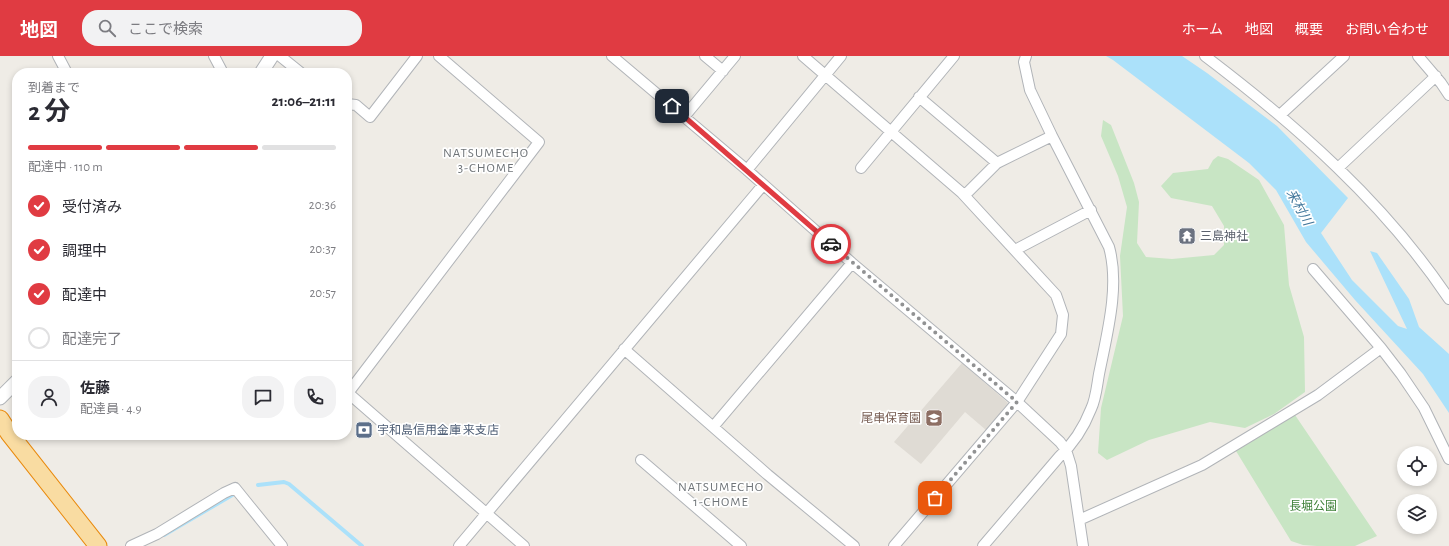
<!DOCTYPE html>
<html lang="ja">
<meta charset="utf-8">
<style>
:root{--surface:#fff;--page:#f2f2f3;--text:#2b2b33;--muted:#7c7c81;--line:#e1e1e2;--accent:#e03b42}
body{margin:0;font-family:"Alegreya Sans","Noto Sans JP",sans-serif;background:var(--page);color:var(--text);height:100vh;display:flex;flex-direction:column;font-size:15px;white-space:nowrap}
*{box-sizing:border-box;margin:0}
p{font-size:13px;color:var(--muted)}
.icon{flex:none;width:22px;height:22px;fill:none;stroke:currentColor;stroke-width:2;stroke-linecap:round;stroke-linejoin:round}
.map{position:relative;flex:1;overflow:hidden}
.sheet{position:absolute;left:12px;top:12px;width:340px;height:372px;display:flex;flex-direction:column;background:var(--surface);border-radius:16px;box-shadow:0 2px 6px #0003}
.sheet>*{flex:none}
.fabs{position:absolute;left:1397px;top:390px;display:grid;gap:8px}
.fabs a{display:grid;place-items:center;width:40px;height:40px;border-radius:50%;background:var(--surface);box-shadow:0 2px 6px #0003;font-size:20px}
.pin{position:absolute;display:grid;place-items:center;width:34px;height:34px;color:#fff;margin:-17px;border-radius:8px;box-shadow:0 2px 6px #0006}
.courier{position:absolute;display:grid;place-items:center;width:40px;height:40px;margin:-20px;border:3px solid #e03b42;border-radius:50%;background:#fff;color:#222;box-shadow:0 1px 5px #0007}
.overview em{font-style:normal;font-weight:700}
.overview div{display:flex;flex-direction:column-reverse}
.overview{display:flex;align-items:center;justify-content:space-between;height:68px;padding:0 16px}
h1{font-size:26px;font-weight:700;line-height:30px}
.bar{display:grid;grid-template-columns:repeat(4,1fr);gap:6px 4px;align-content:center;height:48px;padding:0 16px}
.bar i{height:5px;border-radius:3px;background:var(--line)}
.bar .on{background:var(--accent)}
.bar p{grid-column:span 4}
.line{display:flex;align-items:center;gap:10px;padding:0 16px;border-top:1px solid var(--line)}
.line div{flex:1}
.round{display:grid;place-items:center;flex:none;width:42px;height:42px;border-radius:16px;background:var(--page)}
ol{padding:0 16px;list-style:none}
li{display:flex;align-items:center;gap:12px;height:44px}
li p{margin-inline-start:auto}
li .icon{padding:4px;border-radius:50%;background:var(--accent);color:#fff;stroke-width:4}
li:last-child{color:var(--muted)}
li i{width:22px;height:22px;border:2px solid var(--line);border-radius:50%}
header{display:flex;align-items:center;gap:24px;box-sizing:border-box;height:56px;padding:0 20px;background:var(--accent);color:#fff}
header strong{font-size:19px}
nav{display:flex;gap:22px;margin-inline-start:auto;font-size:14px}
.search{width:280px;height:36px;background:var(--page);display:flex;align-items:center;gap:10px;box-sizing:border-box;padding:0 14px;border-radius:16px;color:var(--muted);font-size:15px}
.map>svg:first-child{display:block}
.education{fill:#dfdbd4}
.green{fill:#c8e5c4}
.water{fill:#abe1fa}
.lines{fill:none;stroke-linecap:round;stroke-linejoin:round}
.stream{stroke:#abe1fa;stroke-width:4}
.minor-casing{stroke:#b1b4b8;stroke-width:12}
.tertiary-casing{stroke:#b1b4b8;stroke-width:15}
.trunk-casing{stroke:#e98a0d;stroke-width:19}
.minor{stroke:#fff;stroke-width:10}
.tertiary{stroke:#fff;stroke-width:13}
.trunk{stroke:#f9dca2;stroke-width:17}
.done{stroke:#919293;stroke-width:4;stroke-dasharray:0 7.2}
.route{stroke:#e03b42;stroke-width:5}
.labels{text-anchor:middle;stroke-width:3.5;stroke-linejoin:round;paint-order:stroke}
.worship-label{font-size:12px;fill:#5b616d;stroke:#fff;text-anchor:start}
.education-label{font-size:12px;fill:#785e54;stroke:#fff;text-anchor:end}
.service-label{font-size:12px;fill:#4e5e75;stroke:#fff;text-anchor:start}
.park-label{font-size:12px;fill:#3f8139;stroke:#fff}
.neighbourhood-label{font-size:13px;letter-spacing:1px;fill:#6f7478;stroke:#fff}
.water-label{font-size:13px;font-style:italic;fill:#42779b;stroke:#fff}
</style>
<header>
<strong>地図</strong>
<div class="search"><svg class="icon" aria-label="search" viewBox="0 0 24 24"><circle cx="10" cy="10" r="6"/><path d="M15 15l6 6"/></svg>ここで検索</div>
<nav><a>ホーム</a><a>地図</a><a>概要</a><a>お問い合わせ</a></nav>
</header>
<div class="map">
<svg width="1449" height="490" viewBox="0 0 1449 490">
<rect width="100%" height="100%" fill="#efece6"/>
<path class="education" d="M962 307 1008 347 986 374 965 356 921 408 894 386Z"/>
<path class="green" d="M1103 64 1111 69 1134 127 1139 146 1137 187 1146 201 1172 203 1214 199 1224 189V170L1212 150 1171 142 1161 130 1173 117 1208 113 1213 104 1218 100 1228 103 1259 124 1284 169 1289 229 1304 281 1305 336 1274 358 1245 372 1210 366 1149 384 1107 404 1098 397 1101 352 1123 260 1120 200 1127 151 1118 120 1101 80Z
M1295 359 1377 480 1355 490H1317L1303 489 1291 485 1236 395Z"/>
<path class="water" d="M1106 0H1182L1207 17 1277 70 1348 142 1321 177 1352 224 1398 270 1407 273 1370 195 1377 197 1409 243 1419 271 1449 298V357L1423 318 1355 244 1306 186 1276 134 1249 107 1113 4Z"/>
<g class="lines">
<path class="stream" d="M258 429 284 426 289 428 362 490
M164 479 234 438"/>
<defs>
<path id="minor" d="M58 0 67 17
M214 0 223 17
M280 0 301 17
M612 0 747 114 852 207 1017 346 1060 386 1066 394 1071 410 1083 490
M705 0 723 15
M803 0 962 137 1056 239 1063 259 1061 278 1017 346 894 490
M1205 0C1296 69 1385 147 1449 243
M1418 0 1441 27 1449 39
M919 41 997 107
M347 48 356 49 370 61 417 0
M1280 59 1344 0
M684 61 735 0
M861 112 954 0
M1338 112 1436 20
M747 114 841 0
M965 139 997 107 1052 80
M1015 194 1091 154
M1381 292 1401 318 1424 352 1449 403
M624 293 768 419 854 490
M347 336 524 490
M348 337 539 86 439 0
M713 371 852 207
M641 404 741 490
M1079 464 1202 409 1318 339 1381 292 1313 213
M131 490 157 478 224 437 235 432 282 490
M459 490 763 129
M983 490 1059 401C1073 388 1084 371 1091 353 1096 343 1097 329 1099 318 1107 278 1120 230 1109 191L1052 80 1030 34 1024 6 1026 0"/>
<path id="tertiary" d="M261 17 272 0
M0 342 17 325"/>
<path id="trunk" d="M0 363 9 377 98 490"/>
</defs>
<use href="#minor" class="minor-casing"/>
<use href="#tertiary" class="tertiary-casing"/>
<use href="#trunk" class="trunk-casing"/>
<use href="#minor" class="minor"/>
<use href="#tertiary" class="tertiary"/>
<use href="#trunk" class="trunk"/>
</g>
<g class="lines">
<path class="done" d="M831 188 1017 346 935 442"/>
<path class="route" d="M672 50 831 188"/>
</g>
<defs>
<symbol id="temple-square" viewBox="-11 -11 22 22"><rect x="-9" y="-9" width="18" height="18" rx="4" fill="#6b7280" stroke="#fff"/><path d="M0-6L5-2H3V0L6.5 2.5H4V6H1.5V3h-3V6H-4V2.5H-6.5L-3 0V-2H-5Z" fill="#fff"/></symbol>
<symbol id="school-square" viewBox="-11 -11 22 22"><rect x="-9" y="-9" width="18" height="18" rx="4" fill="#8d6e63" stroke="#fff"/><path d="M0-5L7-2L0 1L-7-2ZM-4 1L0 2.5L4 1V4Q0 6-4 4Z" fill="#fff"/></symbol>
<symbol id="bank-square" viewBox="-11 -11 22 22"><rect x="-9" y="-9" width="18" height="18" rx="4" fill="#5c6f8a" stroke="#fff"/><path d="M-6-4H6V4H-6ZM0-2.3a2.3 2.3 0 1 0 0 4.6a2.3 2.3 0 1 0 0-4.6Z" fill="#fff"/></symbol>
</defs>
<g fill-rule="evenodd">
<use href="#temple-square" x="1177" y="170" width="20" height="20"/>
<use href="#school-square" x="924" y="352" width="20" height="20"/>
<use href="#bank-square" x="354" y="364" width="20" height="20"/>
</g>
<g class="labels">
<g class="worship-label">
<text x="1200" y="184">三島神社</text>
</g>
<g class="education-label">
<text x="921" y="366">尾串保育園</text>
</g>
<g class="service-label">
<text x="377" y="378">宇和島信用金庫 来支店</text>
</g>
<g class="park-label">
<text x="1313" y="454">長堀公園</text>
</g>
<g class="neighbourhood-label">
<text x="486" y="101">NATSUMECHO<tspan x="486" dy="15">3-CHOME</tspan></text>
<text x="721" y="435">NATSUMECHO<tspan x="721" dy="15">1-CHOME</tspan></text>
</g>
<g class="water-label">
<text transform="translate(1300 151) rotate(61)" y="5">来村川</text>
</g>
</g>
</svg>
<div class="fabs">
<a><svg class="icon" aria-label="locate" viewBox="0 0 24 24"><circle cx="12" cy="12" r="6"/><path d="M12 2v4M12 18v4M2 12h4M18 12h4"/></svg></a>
<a><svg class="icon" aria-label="layers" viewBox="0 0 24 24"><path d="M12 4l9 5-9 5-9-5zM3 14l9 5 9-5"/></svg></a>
</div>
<div class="pin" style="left:935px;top:442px;background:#ea580c"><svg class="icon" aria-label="bag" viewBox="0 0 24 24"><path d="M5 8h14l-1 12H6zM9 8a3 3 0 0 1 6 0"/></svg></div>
<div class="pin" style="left:672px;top:50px;background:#1f2937"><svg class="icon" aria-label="home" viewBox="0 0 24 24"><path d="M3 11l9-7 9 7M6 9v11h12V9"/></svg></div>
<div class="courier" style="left:831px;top:188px"><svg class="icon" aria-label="car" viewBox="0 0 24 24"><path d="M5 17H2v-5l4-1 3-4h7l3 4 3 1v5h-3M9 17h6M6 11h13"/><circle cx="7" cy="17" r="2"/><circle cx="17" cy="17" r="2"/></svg></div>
<section class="sheet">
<div class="overview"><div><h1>2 分</h1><p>到着まで</p></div><em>21:06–21:11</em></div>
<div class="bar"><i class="on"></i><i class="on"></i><i class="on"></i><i></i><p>配達中 · 110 m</p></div>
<ol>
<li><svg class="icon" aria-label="check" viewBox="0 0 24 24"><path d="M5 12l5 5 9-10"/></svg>受付済み<p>20:36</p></li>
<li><svg class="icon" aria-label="check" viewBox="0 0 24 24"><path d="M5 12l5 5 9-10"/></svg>調理中<p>20:37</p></li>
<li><svg class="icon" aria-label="check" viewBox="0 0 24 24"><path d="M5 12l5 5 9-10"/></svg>配達中<p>20:57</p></li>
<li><i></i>配達完了</li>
</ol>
<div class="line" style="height:72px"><a class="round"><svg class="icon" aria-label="person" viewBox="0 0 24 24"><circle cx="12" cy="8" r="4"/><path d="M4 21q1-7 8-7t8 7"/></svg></a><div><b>佐藤</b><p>配達員 · 4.9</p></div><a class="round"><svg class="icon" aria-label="chat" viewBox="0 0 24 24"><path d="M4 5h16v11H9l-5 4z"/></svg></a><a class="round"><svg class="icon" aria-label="phone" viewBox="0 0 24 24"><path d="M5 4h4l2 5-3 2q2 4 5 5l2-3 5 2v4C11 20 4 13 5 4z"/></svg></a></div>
</section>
</div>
